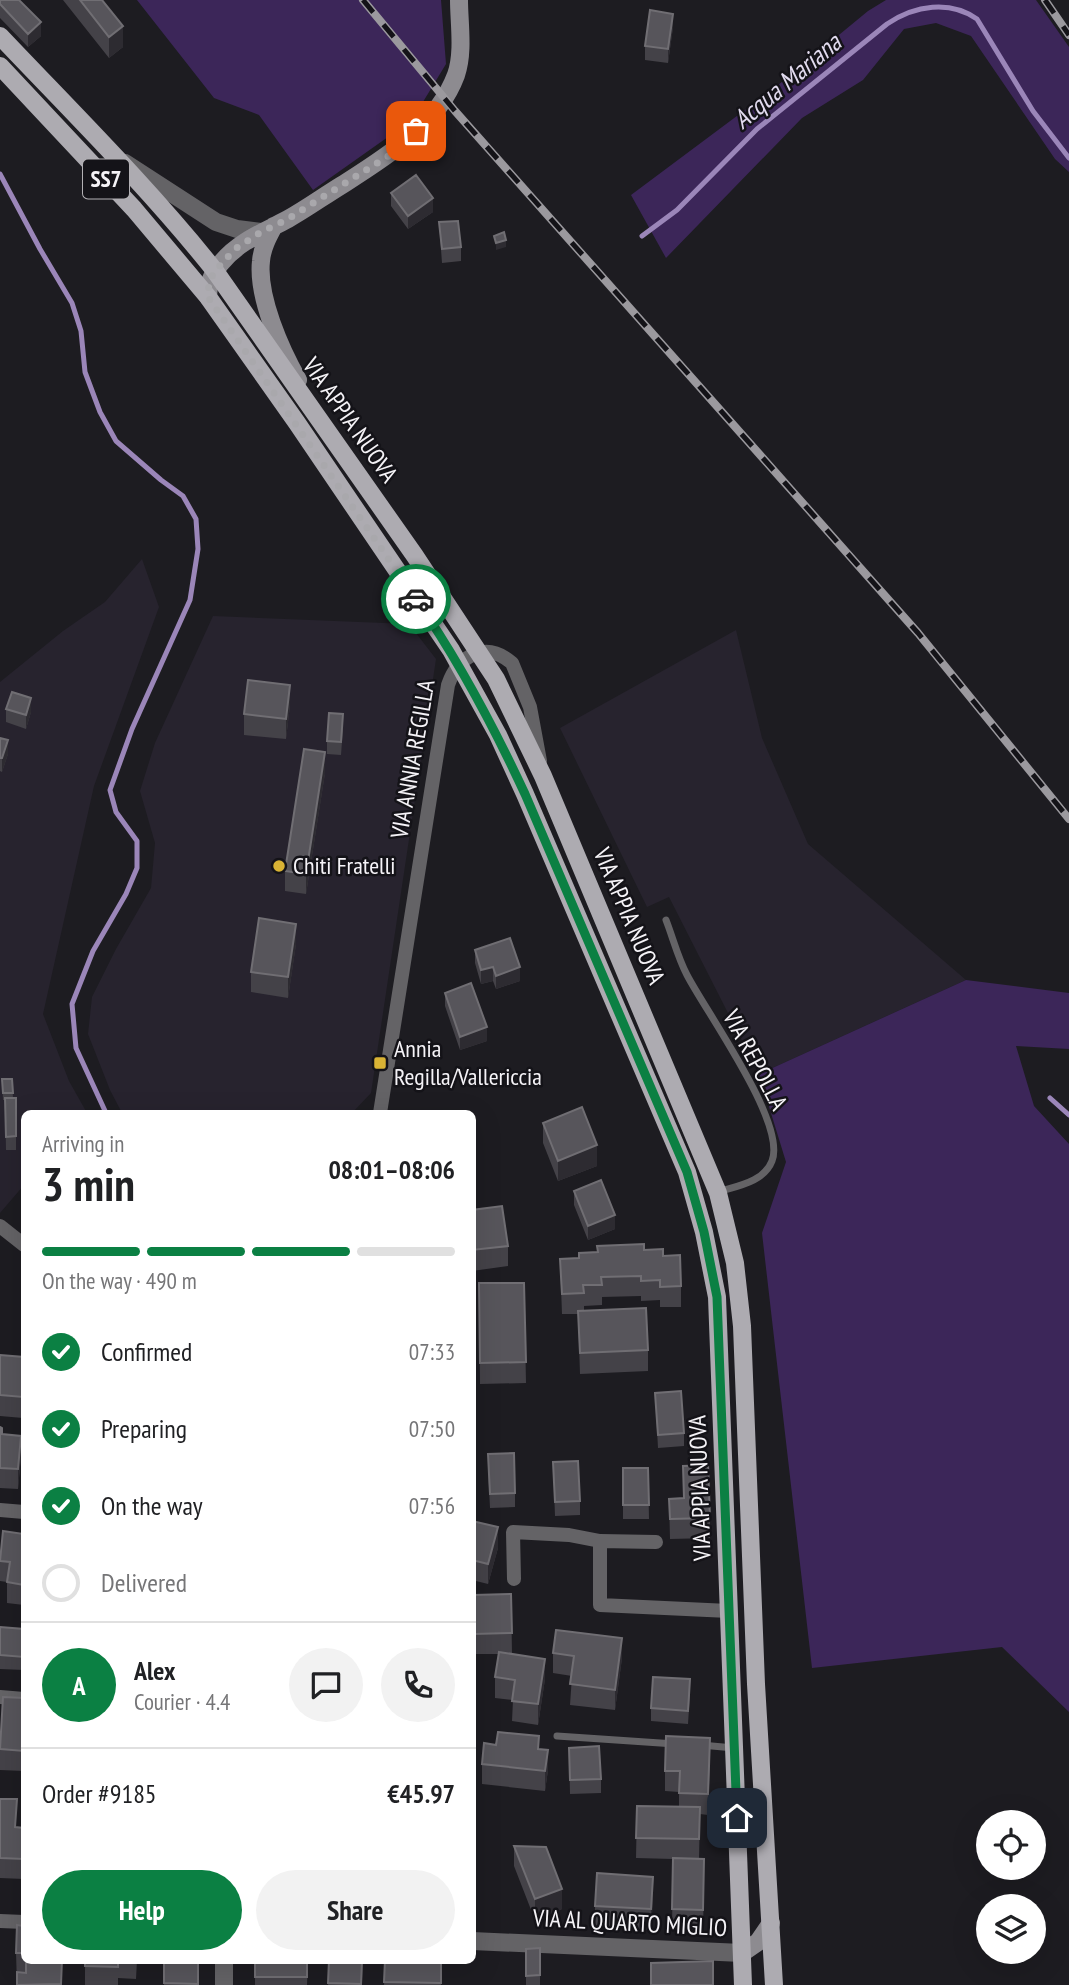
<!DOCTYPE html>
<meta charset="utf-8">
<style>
:root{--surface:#fff;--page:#f2f2f2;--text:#202124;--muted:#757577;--line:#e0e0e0;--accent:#0b8043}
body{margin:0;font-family:"PT Sans Narrow",sans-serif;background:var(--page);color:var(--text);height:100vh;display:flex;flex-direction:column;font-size:26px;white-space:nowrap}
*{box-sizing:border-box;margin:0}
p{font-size:23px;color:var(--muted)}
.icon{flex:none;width:38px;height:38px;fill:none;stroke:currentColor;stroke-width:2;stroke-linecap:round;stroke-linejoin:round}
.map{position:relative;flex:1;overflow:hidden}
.sheet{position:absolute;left:21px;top:1110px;width:455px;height:854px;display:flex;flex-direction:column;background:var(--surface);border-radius:10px;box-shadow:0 7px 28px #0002}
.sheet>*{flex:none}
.buttons{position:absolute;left:976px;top:1810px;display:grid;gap:14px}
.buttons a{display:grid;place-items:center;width:70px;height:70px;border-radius:50%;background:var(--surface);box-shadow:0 7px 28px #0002;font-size:35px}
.pin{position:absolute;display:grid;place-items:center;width:60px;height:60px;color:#fff;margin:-30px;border-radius:14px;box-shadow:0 4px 10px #0006}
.courier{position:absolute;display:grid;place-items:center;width:70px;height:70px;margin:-35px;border:5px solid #0b8043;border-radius:50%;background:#fff;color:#222;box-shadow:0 2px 9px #0007}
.head em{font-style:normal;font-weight:700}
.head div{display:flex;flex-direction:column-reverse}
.head{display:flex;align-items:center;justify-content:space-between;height:119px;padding:0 21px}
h1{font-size:46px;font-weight:700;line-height:52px}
.bar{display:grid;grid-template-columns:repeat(4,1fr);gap:10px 7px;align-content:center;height:84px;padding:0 21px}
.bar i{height:9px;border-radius:5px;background:var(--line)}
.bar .current{background:var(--accent)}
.bar p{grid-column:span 4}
.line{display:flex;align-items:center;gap:18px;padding:0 21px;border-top:2px solid var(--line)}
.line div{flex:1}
.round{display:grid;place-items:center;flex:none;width:74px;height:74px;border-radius:37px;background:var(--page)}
ol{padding:0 21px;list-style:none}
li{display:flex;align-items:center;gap:21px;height:77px}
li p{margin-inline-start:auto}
li .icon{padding:7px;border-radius:50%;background:var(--accent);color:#fff;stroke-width:4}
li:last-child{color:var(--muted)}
li i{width:38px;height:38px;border:4px solid var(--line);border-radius:50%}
.action{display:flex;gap:14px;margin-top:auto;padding:14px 21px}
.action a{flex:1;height:80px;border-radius:42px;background:var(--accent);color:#fff;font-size:28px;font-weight:700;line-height:80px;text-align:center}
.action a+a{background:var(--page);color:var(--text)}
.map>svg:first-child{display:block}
.built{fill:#27232e}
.green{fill:#3c2659}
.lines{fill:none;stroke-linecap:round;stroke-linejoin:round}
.stream{stroke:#9b86b9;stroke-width:5}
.service{stroke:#646366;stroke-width:7}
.minor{stroke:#646366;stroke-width:14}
.tertiary{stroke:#646366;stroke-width:18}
.secondary{stroke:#8d8b90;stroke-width:18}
.primary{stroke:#adabb1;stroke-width:18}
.rail-casing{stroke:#9b999e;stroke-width:8}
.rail{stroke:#141318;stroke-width:5;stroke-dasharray:16;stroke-linecap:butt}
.wall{fill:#444248}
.shaded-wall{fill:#2d2b31}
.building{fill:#57555b;stroke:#706e73;stroke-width:2}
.done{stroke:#a9a8ac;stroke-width:7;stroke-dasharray:0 12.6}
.route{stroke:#0b8043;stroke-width:9}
.poi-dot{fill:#d9b334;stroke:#141318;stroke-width:2.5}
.labels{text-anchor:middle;stroke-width:5;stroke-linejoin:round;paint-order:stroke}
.shield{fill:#141318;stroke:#b2b0b4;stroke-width:2}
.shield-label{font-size:23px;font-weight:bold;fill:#f5f3f7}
.street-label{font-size:24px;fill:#f5f3f7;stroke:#141318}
.poi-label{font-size:24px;fill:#f5f3f7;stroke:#141318;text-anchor:start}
.water-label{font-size:26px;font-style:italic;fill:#e2dbef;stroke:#141318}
</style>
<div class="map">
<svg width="1069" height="1985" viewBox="0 0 1069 1985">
<rect width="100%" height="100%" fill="#1d1c21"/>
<path class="built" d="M142 559 159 607 94 786 43 1014 69 1081 87 1113H24V1185L0 1213V682L63 631 105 602Z
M213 616 409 624 436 659 371 1093 352 1113H122L110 1090 88 1034 92 997 116 949 151 888 155 843 140 791 155 743Z
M736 630 762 738 808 844 966 980 759 1074 669 897 647 907 560 728Z"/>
<path class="green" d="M137 0H441L446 64 412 120 313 190 259 115 214 98Z
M886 0H1036L1069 47V172L1055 159 971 36 936 23 904 29 863 80 802 118 666 258 631 195 777 86 868 11Z
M966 980 1069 993V1049L1016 1046 1034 1106 1069 1144V1712L1002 1647 812 1668 762 1233 786 1162 759 1074Z"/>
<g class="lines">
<path class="stream" d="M0 174 40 249 72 303 81 331 85 372 100 412 116 441 161 480 183 496 196 519 198 549 190 600 132 729 110 790 116 812 137 841V868L126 894 93 951 72 1004 76 1048 106 1113
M642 236 677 210 757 129 887 24C915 5 950 0 977 19L1033 111 1069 158
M1050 1098 1069 1115"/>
<path class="service" d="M666 920C673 938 678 958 687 975 706 1012 787 1123 772 1161 764 1182 737 1186 718 1192
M557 1736 675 1744
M701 1745 734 1748"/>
<path class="minor" d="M380 1113 448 685C458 656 485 640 512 663L530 707 540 761
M0 1226 24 1245
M0 1510 24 1512
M656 1542 600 1541V1605L729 1611
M514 1579 513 1532 569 1535 600 1541
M0 1697 24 1699
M0 1921 24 1922"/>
<path class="tertiary" d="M125 163 216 222 237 229 261 232
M472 1941 742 1953
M224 1960V1985"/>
<path class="secondary" d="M274 226C268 237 262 248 261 261 257 297 281 350 298 380
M208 297C208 284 212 273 221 263 239 241 264 232 288 219 306 209 324 196 342 185 386 157 437 126 456 75 464 52 459 23 459 0
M742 1953 758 1942 771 1923"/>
<path class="primary" d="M0 36C73 113 149 188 215 271L415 556 496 679 543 776 718 1193 735 1263 742 1326 756 1684 774 1985
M0 66 134 209 208 297 297 423 451 650 498 735 525 794 687 1172 704 1232 717 1297 743 1985"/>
<defs>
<path id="rail" d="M363 0 455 111 918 633 1069 819
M1045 0 1069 35"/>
</defs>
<use href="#rail" class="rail-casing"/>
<use href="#rail" class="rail"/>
</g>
<path class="wall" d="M0 0 41 36 28 47 0 18Z
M63 0H102L123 47 109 58Z
M673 27 668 63 645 60V46Z
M391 193 433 212 408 229 391 206Z
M439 222 461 247V261L442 263Z
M290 705 286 739 244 735V714Z
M6 709 31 712 26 729 6 722Z
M343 728 341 755 327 754V741Z
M0 738 8 754 2 772 0 771Z
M325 773 306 894 285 891V871Z
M296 944 288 998 251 992V972Z
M475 950 520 981 496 989 493 981 481 984 475 963Z
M445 993 487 1041 460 1050 445 1006Z
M2 1079H12L13 1098H16V1150H6L5 1100H3Z
M543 1123 597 1166 558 1181 543 1143Z
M574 1191 615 1229 588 1240 574 1205Z
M472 1210 508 1246V1266L472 1271Z
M644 1250 663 1256 681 1286V1307H660V1300L641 1301V1296L602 1297V1305L584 1306V1311L648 1350V1371L580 1374 578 1314H562L560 1259 579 1258Z
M479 1283H524L526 1383 480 1384Z
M0 1355 24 1357 23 1418 0 1416Z
M655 1393 684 1433V1446L658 1448Z
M0 1427 2 1434 21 1456 18 1489 0 1488Z
M553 1462 580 1501V1515L555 1516Z
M683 1466 710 1518V1538L670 1539 669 1499 683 1498Z
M488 1467 515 1493V1507L490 1508Z
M623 1468H648L649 1519H623Z
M472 1521 498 1548 488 1584 472 1580Z
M24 1534V1605L7 1603V1582L0 1581V1554Z
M511 1594 512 1654 545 1679 538 1725 512 1721 513 1700 495 1698V1677L499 1654H474V1595Z
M0 1627 24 1629V1670L0 1669Z
M553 1653 622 1658 615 1710 570 1705 572 1676 553 1673Z
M690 1693 688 1724 651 1721V1708Z
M24 1698V1771L0 1770V1749Z
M569 1748 601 1779V1793L570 1794Z
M539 1749 548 1770 545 1791 482 1784V1764Z
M710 1758 708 1815 700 1814 699 1859 704 1879 703 1930H672L673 1859 636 1858 637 1806H679V1792L665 1791V1771Z
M0 1799 16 1827 24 1828V1879L0 1878Z
M514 1846 562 1909 535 1920 514 1866Z
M653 1897 651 1930 595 1926V1906Z
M24 1926V1960H62L61 1985H17L16 1953Z
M540 1948V1985H526V1949Z
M85 1960H137L136 1979 118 1978V1985H85Z
M164 1960H199L198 1985H164Z
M255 1960H308L307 1985H255Z
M329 1960H363L362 1985H328Z
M385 1960H441V1985H384Z"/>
<path class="shaded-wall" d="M673 14V27L668 63V49Z
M41 22V36L28 47V34Z
M123 26V47L109 58V37Z
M433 198V212L408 229V216Z
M506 240V247L496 250V243Z
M290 685V705L286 739V719Z
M31 698V712L26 729V715Z
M8 740V754L2 772V758Z
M325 752V773L306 894V874Z
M296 924V944L288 998V977Z
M493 967V981L481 984V970Z
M520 967V981L496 989V976Z
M487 1027V1041L460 1050V1037Z
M597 1145V1166L558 1181V1161Z
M475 1151V1171L472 1184V1163Z
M615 1215V1229L588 1240V1226Z
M24 1384V1404L23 1418V1397Z
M21 1436V1456L18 1489V1469Z
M498 1527V1548L488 1584V1564Z
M622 1638V1658L615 1710V1690Z
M545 1659V1679L538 1725V1704Z
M548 1750V1770L545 1791V1771Z
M653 1877V1897L651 1930V1909Z
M562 1889V1909L535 1920V1899Z"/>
<path class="building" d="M0 0H19L41 22 28 34 0 4Z
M80 0H102L123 26 109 37Z
M650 10 673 14 668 49 645 46Z
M416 175 433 198 408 216 391 193Z
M458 221 461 247 442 249 439 222Z
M504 232 506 240 496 243 494 236Z
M248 680 290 685 286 719 244 714Z
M12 692 31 698 26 715 6 709Z
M329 713 343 714 341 742 327 741Z
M0 738 8 740 2 758H0Z
M304 749 325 752 306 874 285 871Z
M259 918 296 924 288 977 251 972Z
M510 938 520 967 496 976 493 967 481 970 475 950Z
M471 983 487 1027 460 1037 445 993Z
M2 1079H12L13 1093H3Z
M5 1098H16V1136L6 1137Z
M582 1107 597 1145 558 1161 543 1123Z
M601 1180 615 1215 588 1226 574 1191Z
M502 1206 508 1246 472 1250V1210Z
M644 1244V1250L663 1249V1256L680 1255 681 1286 660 1287V1280L641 1281V1276L601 1277 602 1285H583L584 1293 562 1294 560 1259 579 1258V1253L598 1252 597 1246Z
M479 1283H524L526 1362 480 1363Z
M646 1308 648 1350 580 1353 578 1311Z
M0 1355 24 1357 23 1397 0 1395Z
M681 1391 684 1433 658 1435 655 1393Z
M0 1427 2 1428V1434L21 1436 18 1469 0 1468Z
M514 1453 515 1493 490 1494 488 1454Z
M578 1461 580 1501 555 1502 553 1462Z
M708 1465 710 1518 670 1519 669 1499 684 1498 683 1466Z
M623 1468H648L649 1505H623Z
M472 1521 498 1527 488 1564 472 1560Z
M3 1531 24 1534V1585L7 1582 10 1562 0 1561Z
M511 1594 512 1633 474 1634V1595Z
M0 1627 24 1629V1657L0 1655Z
M556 1630 622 1638 615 1690 570 1684 574 1656 553 1653Z
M499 1652 545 1659 538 1704 512 1701 515 1680 495 1677Z
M653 1677 690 1679 688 1711 651 1708Z
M3 1697 24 1698V1751L0 1749Z
M498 1732 539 1736 538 1749 548 1750 545 1771 482 1764 484 1743 496 1745Z
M666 1736 710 1738 708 1794 679 1793 680 1771H665Z
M599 1746 601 1779 570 1780 569 1748Z
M0 1799H17L15 1827 24 1828V1859L0 1858Z
M637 1806 700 1807 699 1839 636 1838Z
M514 1846 546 1847 562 1889 535 1899Z
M673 1858 704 1859 703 1910 672 1909Z
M597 1873 653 1877 651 1909 595 1906Z
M17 1925 24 1926V1953H16Z
M540 1948V1975L526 1976V1949Z
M26 1960H62L61 1984 17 1985V1972L26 1973Z
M85 1960H118V1967L85 1966Z
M164 1960H198V1984L164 1983Z
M255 1960H307V1977H255Z
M329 1960H362L361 1984 328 1983Z
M385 1960H441V1983L384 1982Z
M713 1961V1985H651V1963Z"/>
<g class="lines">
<path class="done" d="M416 131 390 155 286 220 261 232 235 249 215 271 209 282 208 297 416 599"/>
<path class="route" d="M416 599C459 661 493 725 525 794L687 1172 704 1232 717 1297 737 1818"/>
</g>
<g class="poi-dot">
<circle cx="279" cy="866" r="7"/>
<rect x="373" y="1056" width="14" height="14" rx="3.5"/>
</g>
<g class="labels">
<rect class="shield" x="83" y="159.5" width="46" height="39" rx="5"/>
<g class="shield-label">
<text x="106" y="187">SS7</text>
</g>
<g class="street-label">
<text transform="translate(350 420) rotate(55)" y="8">VIA APPIA NUOVA</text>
<text transform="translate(413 759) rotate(-80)" y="8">VIA ANNIA REGILLA</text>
<text transform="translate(629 916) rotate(67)" y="8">VIA APPIA NUOVA</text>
<text transform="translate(755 1060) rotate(62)" y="8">VIA REPOLLA</text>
<text transform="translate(700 1488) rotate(-92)" y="8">VIA APPIA NUOVA</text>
<text transform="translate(630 1923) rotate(3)" y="8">VIA AL QUARTO MIGLIO</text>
</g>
<g class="poi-label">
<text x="293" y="874">Chiti Fratelli</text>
<text x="394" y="1057">Annia<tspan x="394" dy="28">Regilla/Vallericcia</tspan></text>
</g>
<g class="water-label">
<text transform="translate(787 81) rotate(-40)" y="9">Acqua Mariana</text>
</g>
</g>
</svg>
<div class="buttons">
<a><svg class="icon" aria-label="locate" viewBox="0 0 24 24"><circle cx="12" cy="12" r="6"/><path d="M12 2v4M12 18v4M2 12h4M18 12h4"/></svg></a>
<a><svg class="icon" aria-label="layers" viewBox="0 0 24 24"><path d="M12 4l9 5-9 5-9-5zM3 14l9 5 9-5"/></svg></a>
</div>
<div class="pin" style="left:416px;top:131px;background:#ea580c"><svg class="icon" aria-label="bag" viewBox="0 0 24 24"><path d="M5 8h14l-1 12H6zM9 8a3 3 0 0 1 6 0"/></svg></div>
<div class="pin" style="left:737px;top:1818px;background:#1f2937"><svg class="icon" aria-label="home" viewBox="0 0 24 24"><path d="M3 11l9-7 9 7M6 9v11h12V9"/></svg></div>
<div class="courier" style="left:416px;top:599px"><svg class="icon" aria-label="car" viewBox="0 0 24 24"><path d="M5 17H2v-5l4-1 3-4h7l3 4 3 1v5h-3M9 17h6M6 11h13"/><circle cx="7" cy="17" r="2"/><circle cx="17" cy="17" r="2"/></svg></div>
<section class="sheet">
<div class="head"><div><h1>3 min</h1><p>Arriving in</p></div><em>08:01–08:06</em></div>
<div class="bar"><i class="current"></i><i class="current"></i><i class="current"></i><i></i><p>On the way · 490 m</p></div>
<ol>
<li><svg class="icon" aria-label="check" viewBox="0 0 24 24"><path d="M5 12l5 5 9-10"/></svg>Confirmed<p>07:33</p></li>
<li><svg class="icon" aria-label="check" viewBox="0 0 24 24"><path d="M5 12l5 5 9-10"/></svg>Preparing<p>07:50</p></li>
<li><svg class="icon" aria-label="check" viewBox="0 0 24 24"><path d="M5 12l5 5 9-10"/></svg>On the way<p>07:56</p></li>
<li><i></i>Delivered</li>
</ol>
<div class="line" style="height:126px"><b class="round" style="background:var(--accent);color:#fff">A</b><div><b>Alex</b><p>Courier · 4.4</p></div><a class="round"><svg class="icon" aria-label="chat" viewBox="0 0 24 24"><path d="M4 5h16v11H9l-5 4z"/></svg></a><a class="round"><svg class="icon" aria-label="phone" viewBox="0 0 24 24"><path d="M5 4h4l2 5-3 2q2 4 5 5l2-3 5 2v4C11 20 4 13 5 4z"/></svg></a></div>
<div class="line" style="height:91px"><div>Order #9185</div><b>€45.97</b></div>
<div class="action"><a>Help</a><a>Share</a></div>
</section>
</div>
